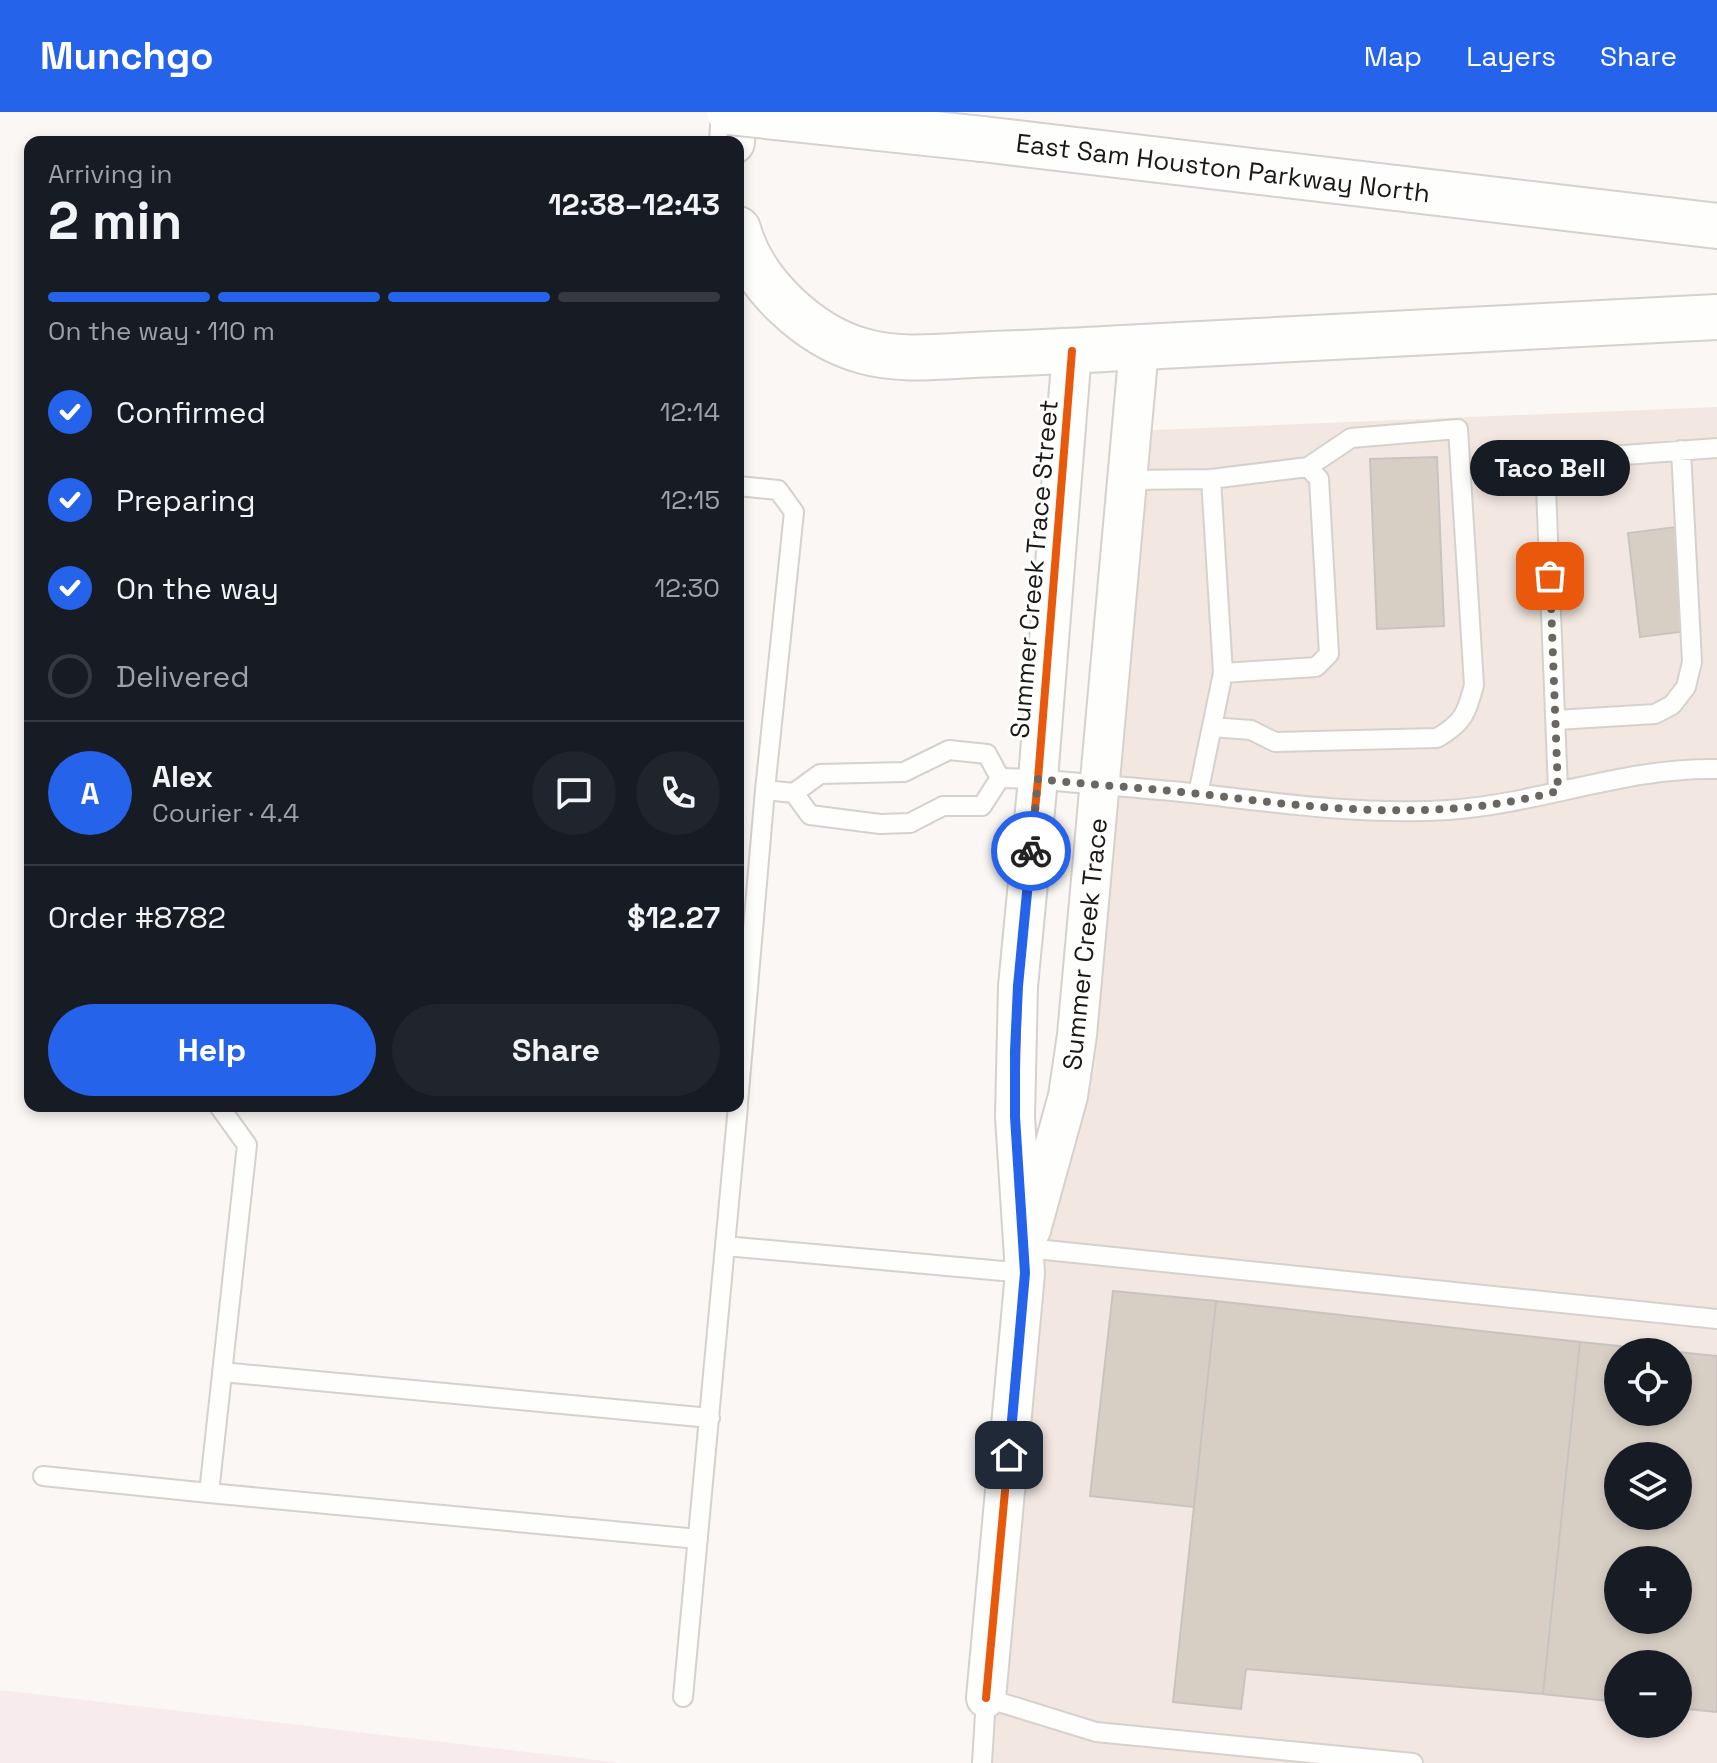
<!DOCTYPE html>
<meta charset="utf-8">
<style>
:root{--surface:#171b24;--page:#20242c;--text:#f1f3f6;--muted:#9ea1a6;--line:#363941;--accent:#2563eb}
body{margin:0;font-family:"Space Grotesk",sans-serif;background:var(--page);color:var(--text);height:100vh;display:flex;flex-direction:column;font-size:30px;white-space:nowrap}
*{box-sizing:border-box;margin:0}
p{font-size:26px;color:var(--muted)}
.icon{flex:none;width:44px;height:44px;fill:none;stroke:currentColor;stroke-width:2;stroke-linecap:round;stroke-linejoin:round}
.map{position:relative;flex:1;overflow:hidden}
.details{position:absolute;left:24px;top:24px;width:720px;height:976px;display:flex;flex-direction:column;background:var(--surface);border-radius:16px;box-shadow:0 4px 12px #0003}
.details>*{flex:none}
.tools{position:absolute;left:1604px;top:1226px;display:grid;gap:16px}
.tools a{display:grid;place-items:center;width:88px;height:88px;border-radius:50%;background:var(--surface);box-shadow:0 4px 12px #0003;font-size:40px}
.pin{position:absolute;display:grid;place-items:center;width:68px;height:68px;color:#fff;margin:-34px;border-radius:16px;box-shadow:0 4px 12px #0006}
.courier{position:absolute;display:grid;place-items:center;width:80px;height:80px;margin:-40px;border:6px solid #2563eb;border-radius:50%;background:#fff;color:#222;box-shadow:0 2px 10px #0007}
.bubble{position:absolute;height:56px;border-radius:28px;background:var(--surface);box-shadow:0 4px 12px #0003;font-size:26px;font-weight:700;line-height:56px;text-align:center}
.summary em{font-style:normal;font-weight:700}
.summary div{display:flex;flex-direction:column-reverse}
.summary{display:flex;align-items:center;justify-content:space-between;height:136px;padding:0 24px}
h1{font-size:52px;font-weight:700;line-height:60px}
.bar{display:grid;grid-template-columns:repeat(4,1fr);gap:12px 8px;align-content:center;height:96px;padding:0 24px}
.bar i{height:10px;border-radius:6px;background:var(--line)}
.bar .active{background:var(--accent)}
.bar p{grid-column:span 4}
.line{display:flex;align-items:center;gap:20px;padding:0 24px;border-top:2px solid var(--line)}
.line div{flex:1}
.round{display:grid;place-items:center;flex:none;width:84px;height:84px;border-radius:42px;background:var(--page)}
ol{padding:0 24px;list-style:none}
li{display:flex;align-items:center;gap:24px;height:88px}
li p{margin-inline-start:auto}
li .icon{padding:8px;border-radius:50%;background:var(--accent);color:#fff;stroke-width:4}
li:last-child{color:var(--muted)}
li i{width:44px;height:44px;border:4px solid var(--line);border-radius:50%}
.cta{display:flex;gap:16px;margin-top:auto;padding:16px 24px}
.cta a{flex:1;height:92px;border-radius:48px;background:var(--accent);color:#fff;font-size:32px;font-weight:700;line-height:92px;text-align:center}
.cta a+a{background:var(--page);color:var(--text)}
header{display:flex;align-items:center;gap:48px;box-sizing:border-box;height:112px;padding:0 40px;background:var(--accent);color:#fff}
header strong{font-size:38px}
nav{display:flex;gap:44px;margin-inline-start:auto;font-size:28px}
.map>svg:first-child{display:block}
.commercial{fill:#f3e7e1;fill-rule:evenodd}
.education{fill:#f7ebee}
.building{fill:#d7cfc4;stroke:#c7c4c0;stroke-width:2;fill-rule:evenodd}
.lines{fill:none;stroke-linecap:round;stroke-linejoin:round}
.lane-casing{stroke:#d5d1cd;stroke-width:22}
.street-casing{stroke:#d5d1cd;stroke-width:42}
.secondary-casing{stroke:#d5d1cd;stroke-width:48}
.lane{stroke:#fefefd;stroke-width:18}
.street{stroke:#fefefd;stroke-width:38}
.secondary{stroke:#fefefd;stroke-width:44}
.secondary-bridge-casing{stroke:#d5d1cd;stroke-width:48;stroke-linecap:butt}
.secondary-bridge{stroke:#fefefd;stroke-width:44}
.cycleway-casing{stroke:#fff;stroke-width:13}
.cycleway{stroke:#e8590c;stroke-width:8}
.done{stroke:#6a6762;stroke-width:8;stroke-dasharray:0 14.4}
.route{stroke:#2563eb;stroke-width:10}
.labels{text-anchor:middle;stroke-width:6;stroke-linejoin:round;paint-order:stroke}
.street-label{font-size:26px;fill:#1c1914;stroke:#fff}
</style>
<header>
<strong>Munchgo</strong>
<nav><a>Map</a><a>Layers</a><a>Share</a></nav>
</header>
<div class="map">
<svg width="1717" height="1651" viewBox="0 0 1717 1651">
<rect width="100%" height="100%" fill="#faf7f4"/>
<path class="commercial" d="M1717 295V1651H982L1054 1042 1131 319ZM1618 1240H1678V1300H1618ZM1618 1344H1678V1404H1618ZM1618 1448H1678V1508H1618ZM1618 1552H1678V1612H1618Z"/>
<path class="education" d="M0 1578 621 1651H0Z"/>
<path class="building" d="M1437 345 1444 514 1377 517 1370 347Z
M1676 415 1688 519 1640 525 1628 421Z
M1113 1179 1216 1189 1194 1395 1090 1384Z
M1216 1189 1580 1230 1543 1582 1246 1557 1241 1597 1173 1590Z
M1580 1230 1717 1244V1600L1678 1596V1552H1618V1590L1543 1582ZM1618 1240H1678V1300H1618ZM1618 1344H1678V1404H1618ZM1618 1448H1678V1508H1618Z"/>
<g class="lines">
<defs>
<path id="lane" d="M1127 368 1211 367 1308 355 1319 367 1329 542 1316 555 1223 561
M738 374 778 378 794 400 765 678 738 991
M1556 608 1655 602 1672 593 1686 575 1692 550 1681 338
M1212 615 1251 618 1275 630 1437 626C1463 611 1467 601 1474 573L1458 317 1351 326 1308 355
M1000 666 1038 667C1092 673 1147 676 1201 682 1283 692 1365 703 1448 698 1539 692 1625 655 1717 657
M765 678 794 681 820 662 904 660 949 638 987 642 1000 666
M1558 679 1545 349 1717 336
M794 681 810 703 880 712 910 711 943 694H982L1000 666
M1198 682 1223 561 1211 367
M219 994 247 1033 209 1381 698 1427
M725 1134 1025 1161
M1026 1136 1717 1207
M222 1260 710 1306
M43 1364 209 1381
M683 1585 738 994
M982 1651 986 1586 1096 1620 1413 1651"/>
<path id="street" d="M1031 1118 1068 984 1077 923 1139 236
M986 1586 1025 1161 1015 1005 1018 874 1038 667 1072 239"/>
<path id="secondary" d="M982 27 1717 114
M732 30 734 0
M738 117C753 172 809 224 863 239 898 249 936 245 972 243 1022 241 1073 239 1123 236 1321 226 1519 215 1717 205"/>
</defs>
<use href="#lane" class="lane-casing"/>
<use href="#street" class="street-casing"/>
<use href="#secondary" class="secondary-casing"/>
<use href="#lane" class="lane"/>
<use href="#street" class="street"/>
<use href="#secondary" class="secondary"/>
<defs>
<path id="secondary-bridge" d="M729 0 982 27"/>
</defs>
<use href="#secondary-bridge" class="secondary-bridge-casing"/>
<use href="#secondary-bridge" class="secondary-bridge"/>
<defs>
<path id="cycleway" d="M986 1586 1025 1161 1015 1005 1018 874 1038 667 1072 239"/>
</defs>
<use href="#cycleway" class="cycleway-casing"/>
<use href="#cycleway" class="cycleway"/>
</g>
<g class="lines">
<path class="done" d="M1031 739 1038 667C1092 673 1147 676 1201 682 1321 697 1440 711 1558 679L1550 464"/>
<path class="route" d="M1009 1343 1025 1161 1015 1005V939L1018 874 1031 739"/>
</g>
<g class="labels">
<g class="street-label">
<text transform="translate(1223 56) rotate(7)" y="9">East Sam Houston Parkway North</text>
<text transform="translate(1034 457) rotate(-85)" y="9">Summer Creek Trace Street</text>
<text transform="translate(1085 832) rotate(-84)" y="9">Summer Creek Trace</text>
</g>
</g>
</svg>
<div class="tools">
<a><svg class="icon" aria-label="locate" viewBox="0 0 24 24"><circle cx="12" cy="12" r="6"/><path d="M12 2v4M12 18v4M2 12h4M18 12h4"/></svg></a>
<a><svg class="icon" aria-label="layers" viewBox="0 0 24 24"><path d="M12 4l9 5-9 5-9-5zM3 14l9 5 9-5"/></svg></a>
<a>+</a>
<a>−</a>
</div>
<div class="pin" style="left:1550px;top:464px;background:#ea580c"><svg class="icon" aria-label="bag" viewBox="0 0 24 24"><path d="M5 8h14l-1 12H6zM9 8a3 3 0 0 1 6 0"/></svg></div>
<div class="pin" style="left:1009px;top:1343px;background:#1f2937"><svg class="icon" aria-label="home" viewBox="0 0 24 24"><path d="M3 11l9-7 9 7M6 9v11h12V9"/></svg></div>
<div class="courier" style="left:1031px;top:739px"><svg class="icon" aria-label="bike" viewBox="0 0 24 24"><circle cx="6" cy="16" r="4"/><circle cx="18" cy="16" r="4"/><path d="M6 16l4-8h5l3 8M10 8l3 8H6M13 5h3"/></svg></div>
<div class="bubble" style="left:1470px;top:328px;width:160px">Taco Bell</div>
<section class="details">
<div class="summary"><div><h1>2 min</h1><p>Arriving in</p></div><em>12:38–12:43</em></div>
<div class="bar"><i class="active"></i><i class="active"></i><i class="active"></i><i></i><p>On the way · 110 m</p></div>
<ol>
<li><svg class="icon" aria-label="check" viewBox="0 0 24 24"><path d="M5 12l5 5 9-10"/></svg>Confirmed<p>12:14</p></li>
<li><svg class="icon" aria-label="check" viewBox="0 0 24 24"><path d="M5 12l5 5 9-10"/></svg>Preparing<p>12:15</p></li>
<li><svg class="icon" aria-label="check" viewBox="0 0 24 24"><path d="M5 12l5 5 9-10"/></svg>On the way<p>12:30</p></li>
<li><i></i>Delivered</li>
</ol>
<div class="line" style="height:144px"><b class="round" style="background:var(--accent);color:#fff">A</b><div><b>Alex</b><p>Courier · 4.4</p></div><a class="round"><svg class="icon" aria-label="chat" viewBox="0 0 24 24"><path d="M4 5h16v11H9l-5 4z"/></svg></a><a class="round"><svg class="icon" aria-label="phone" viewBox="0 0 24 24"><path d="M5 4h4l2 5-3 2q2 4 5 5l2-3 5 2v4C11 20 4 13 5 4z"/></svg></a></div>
<div class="line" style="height:104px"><div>Order #8782</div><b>$12.27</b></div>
<div class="cta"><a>Help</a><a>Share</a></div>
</section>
</div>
